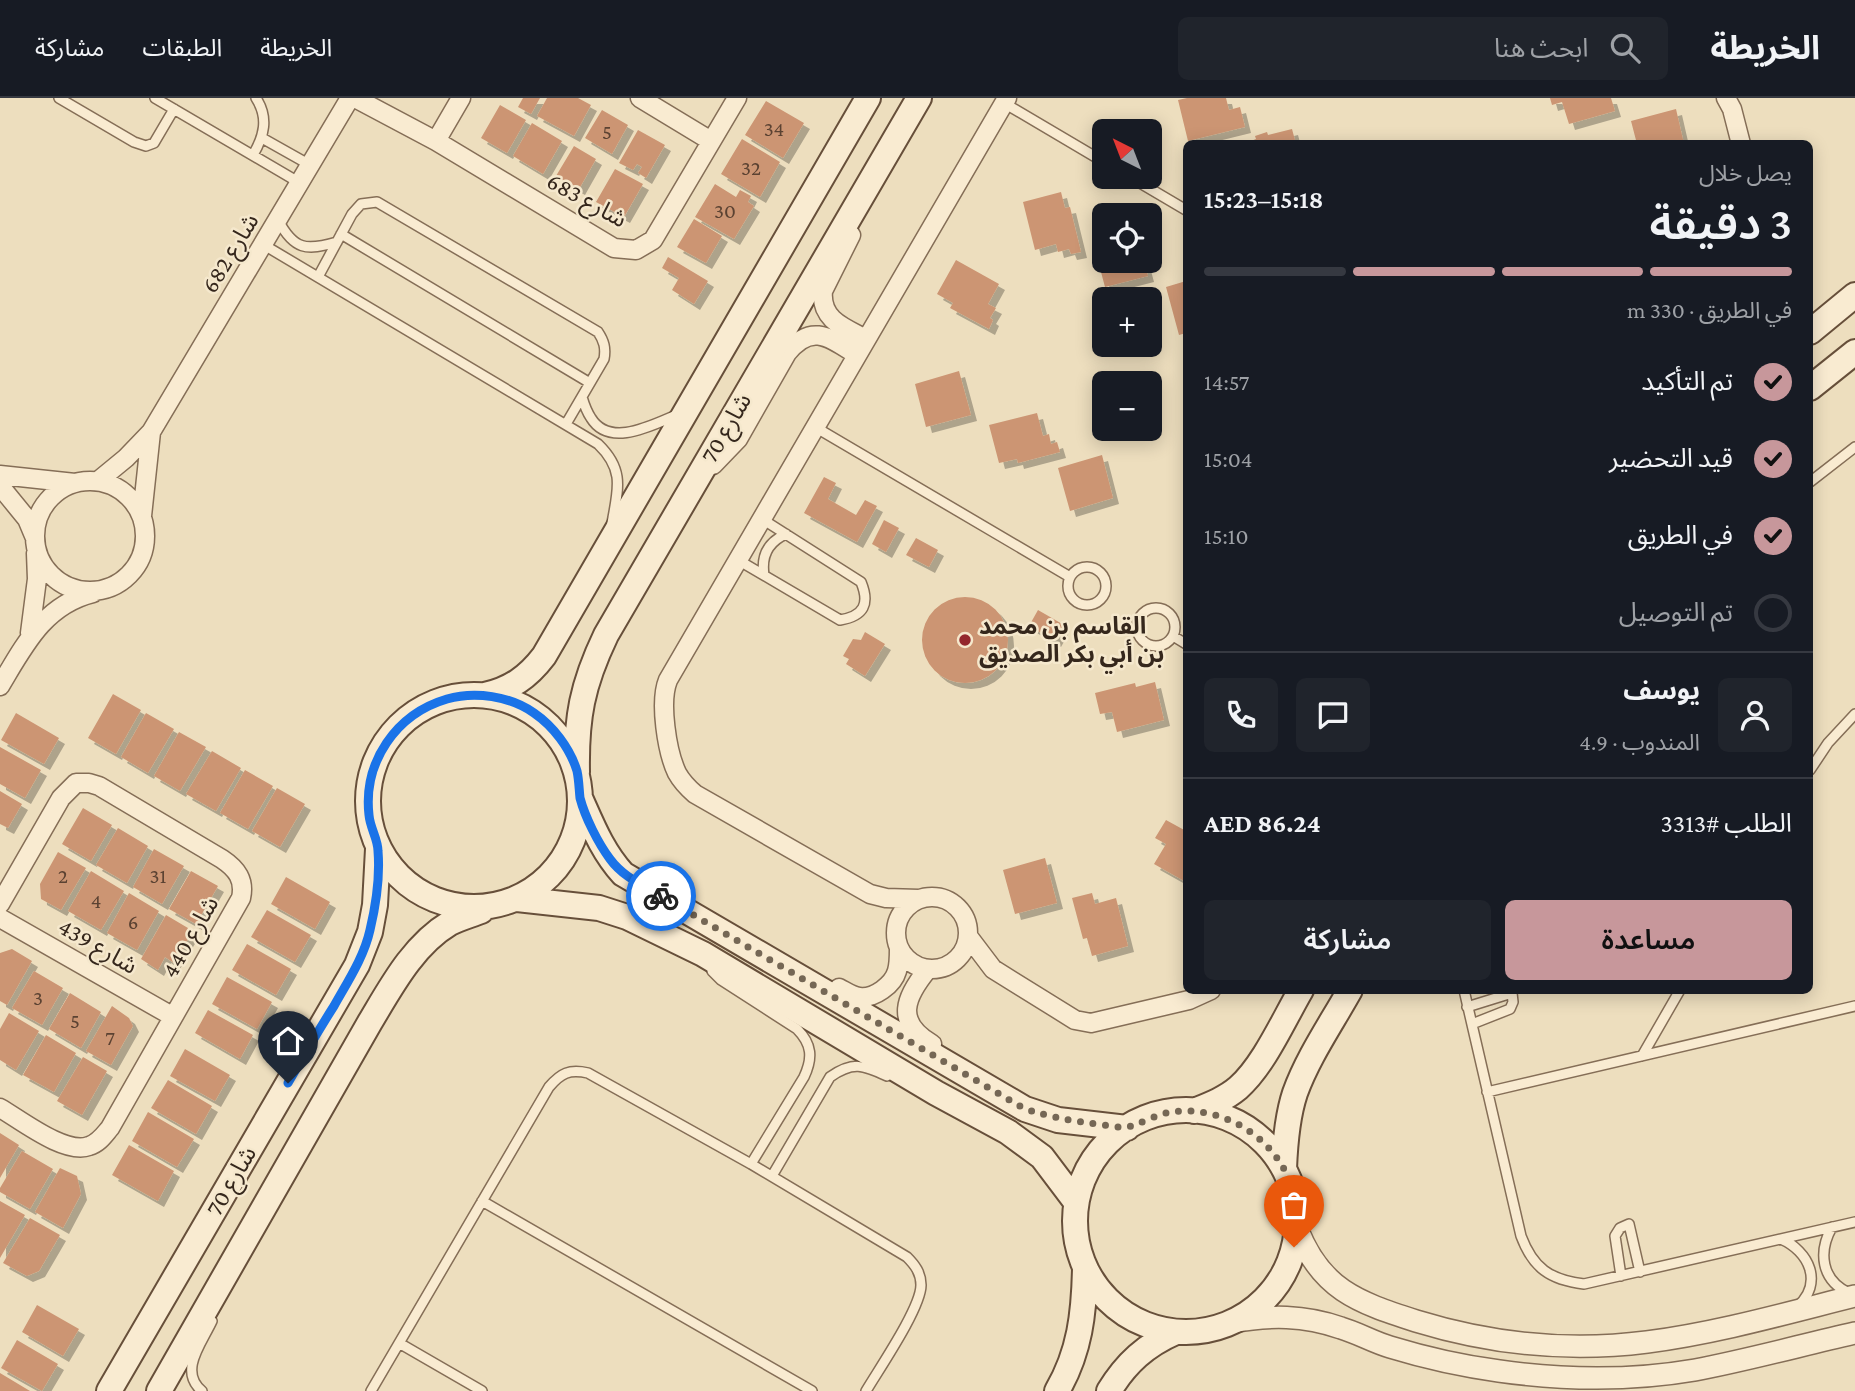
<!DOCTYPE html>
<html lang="ar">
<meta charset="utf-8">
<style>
:root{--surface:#171b24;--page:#20242c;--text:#f1f3f6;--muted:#9ea1a6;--line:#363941;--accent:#c7979b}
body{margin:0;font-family:"Crimson Pro","Noto Sans Arabic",serif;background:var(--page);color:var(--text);direction:rtl;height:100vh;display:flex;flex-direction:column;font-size:26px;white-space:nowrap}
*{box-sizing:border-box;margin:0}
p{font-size:23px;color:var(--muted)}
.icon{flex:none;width:38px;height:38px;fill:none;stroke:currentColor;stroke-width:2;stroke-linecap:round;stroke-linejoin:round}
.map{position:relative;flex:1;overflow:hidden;direction:ltr}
.drawer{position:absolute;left:1183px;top:42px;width:630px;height:854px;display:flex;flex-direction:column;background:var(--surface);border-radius:10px;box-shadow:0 4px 18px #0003;direction:rtl}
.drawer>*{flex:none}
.needle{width:46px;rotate:318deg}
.tools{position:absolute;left:1092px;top:21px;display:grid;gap:14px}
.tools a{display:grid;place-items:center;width:70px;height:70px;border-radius:10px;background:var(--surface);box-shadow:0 4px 18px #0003;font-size:35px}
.pin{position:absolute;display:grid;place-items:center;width:60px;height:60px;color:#fff;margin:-72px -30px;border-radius:50% 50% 50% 0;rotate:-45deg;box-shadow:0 0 7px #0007}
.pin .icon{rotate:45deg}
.courier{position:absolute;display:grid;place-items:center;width:70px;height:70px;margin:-35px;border:5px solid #1a73e8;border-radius:50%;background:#fff;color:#222;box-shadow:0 2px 9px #0007}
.headline em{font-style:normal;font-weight:600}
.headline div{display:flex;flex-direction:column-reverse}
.headline{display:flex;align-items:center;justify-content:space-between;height:119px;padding:0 21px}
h1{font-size:46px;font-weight:600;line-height:52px}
.bar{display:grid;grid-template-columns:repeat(4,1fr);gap:10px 7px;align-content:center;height:84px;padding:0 21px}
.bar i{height:9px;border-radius:5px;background:var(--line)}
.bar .current{background:var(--accent)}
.bar p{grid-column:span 4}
.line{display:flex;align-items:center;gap:18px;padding:0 21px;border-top:2px solid var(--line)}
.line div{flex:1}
.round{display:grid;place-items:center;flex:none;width:74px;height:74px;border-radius:10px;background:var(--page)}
ol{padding:0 21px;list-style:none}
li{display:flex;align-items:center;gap:21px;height:77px}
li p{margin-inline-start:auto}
li .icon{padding:7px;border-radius:50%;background:var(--accent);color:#111;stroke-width:4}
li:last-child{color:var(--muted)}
li i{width:38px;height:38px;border:4px solid var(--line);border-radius:50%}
.primary-button{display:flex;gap:14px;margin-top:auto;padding:14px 21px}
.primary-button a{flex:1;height:80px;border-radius:10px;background:var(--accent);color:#111;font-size:28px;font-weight:600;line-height:80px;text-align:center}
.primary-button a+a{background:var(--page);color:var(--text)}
header{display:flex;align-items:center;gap:42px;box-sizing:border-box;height:98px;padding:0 35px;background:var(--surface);border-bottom:2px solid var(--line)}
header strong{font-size:33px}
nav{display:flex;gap:38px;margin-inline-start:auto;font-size:24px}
.search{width:490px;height:63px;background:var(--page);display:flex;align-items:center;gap:18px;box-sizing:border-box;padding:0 24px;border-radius:10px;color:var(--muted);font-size:26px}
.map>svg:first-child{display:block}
.building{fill:#cc9573;filter:url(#shadow)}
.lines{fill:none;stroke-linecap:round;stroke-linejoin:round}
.service-casing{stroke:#856e57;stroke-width:12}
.minor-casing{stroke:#856e57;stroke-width:21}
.tertiary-casing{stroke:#856e57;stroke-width:24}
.secondary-casing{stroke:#674f3a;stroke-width:28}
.service{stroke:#f9ebd1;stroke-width:9}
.minor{stroke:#f9ebd1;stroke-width:18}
.tertiary{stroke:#f9ebd1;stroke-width:21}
.secondary{stroke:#f9ebd1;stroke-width:24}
.done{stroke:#756755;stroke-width:7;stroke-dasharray:0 12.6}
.route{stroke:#1a73e8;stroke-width:9}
.poi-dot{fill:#94272c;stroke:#f5e8cd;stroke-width:2.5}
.labels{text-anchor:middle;stroke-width:5;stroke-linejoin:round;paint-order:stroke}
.number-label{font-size:21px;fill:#5b4232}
.street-label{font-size:24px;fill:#35271c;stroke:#f5e8cd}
.poi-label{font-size:24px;font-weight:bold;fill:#35271c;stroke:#f5e8cd;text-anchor:start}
</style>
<header>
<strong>الخريطة</strong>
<div class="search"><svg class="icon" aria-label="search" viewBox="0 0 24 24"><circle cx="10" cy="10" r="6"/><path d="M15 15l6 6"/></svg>ابحث هنا</div>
<nav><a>الخريطة</a><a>الطبقات</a><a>مشاركة</a></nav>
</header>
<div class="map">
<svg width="1855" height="1293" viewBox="0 0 1855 1293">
<defs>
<filter id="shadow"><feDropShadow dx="6" dy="6" stdDeviation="0" flood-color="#0004"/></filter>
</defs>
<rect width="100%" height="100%" fill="#eddebe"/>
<path class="building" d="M523 0H540L531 16 518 9Z
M547 0H578L591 7 574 38 537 18Z
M1187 0H1226L1229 12 1240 9 1245 29 1188 43 1178 2Z
M1550 0H1611L1615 13 1569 26 1562 4 1552 7Z
M766 3 804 25 783 60 745 37Z
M500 7 526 22 507 55 481 40Z
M1676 11 1684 46H1637L1631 23Z
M602 12 628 27 612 56 585 40Z
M532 25 562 43 543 76 513 58Z
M1292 31 1296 46H1243L1256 41 1255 38 1267 34 1268 37Z
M638 32 665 47 646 80 638 75 642 69 637 66 633 72 619 65Z
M742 41 780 64 760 99 721 76Z
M574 48 596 61 579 91 556 78Z
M615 71 643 86 624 119 596 104Z
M715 86 736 99 740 92 751 98 748 104 754 108 734 141 695 119Z
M1061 94 1065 110 1070 109 1081 154 1071 156 1069 151 1058 154 1056 146 1035 152 1023 104Z
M694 121 722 138 706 165 677 149Z
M1104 141V163H1144L1148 178 1105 189 1093 144Z
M668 159 708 183 694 206 672 192 679 180 662 170Z
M956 162 999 186 988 206 996 210 990 220 993 222 989 231 950 210 953 205 937 196Z
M1186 183V235L1179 237 1166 189Z
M959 273 971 317 926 329 915 286Z
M1037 315 1043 338 1049 336 1051 346 1057 344 1060 354 1018 365 1017 361 999 365 989 327Z
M1102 357 1113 400 1070 413 1058 370Z
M824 379 836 385 828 401 856 417 865 402 877 408 857 444 804 415Z
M884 422 899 430 886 454 872 446Z
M916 440 938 452 929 469 906 457Z
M922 542a43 43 0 1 1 86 0a43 43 0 1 1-86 0Z
M1038 512 1064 527 1055 543 1029 528Z
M865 534 885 546 865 578 846 566 849 561 843 558 853 541 861 542Z
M1155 584 1164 622 1117 634 1112 614 1100 616 1095 595 1135 585 1136 589Z
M113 596 141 612 116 656 88 640Z
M16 615 59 640 44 666 1 642Z
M146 615 174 631 148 675 121 659Z
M179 634 206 649 180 693 154 678Z
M0 649 41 672 25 700 0 686Z
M212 653 241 670 216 713 186 696Z
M245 672 273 688 248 731 220 715Z
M277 690 305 706 280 749 252 733Z
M0 693 22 706 8 730 0 726Z
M83 710 112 727 91 763 62 746Z
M1166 722 1186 733V784L1154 766 1166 746 1155 740Z
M118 730 148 748 127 785 96 767Z
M154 751 184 768 162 806 133 789Z
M58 754 86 770 61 812 41 801 40 786Z
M1045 760 1057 805 1015 816 1003 772Z
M91 773 124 793 101 832 68 813Z
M191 773 218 788 196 826 169 811Z
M286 779 330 804 315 831 271 806Z
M129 795 159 813 137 852 107 835Z
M1092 795 1095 806 1116 800 1128 848 1092 858 1087 840 1083 841 1072 800Z
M267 812 311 837 295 864 251 839Z
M166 817 193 833 174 865 165 859 158 872 141 861Z
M247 846 291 871 276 897 232 872Z
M12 851 32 863 7 907 0 903V855Z
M34 873 63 890 42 927 12 910Z
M227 879 272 904 257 931 212 906Z
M70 895 101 914 81 950 49 931Z
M112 908 129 920 133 928 111 967 86 953Z
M208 912 253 937 240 961 195 935Z
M9 915 39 933 16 972 0 962V931Z
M46 937 76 955 54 994 23 977Z
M185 951 230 977 215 1003 170 978Z
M83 959 107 973 82 1017 57 1003Z
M168 982 212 1008 196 1036 151 1010Z
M148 1014 194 1041 177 1069 132 1043Z
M0 1035 19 1047 0 1080Z
M129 1047 174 1073 158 1103 112 1077Z
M22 1053 53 1071 30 1111 0 1094V1090Z
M60 1070 77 1078 81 1096 63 1130 35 1114Z
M0 1103 25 1117 0 1160Z
M30 1120 60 1137 39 1173 27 1178 3 1165Z
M37 1207 79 1231 63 1258 22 1234Z
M17 1242 58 1266 42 1293 1 1270Z
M0 1275 30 1293H0Z"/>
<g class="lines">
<defs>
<path id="service" d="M59 0 134 44 146 48 154 45 174 11
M155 0 300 85
M1004 5 1104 64
M262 40 310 67
M253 57C264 38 269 20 256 0
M1130 79 1186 112
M278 122C294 152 306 153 337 144
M341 136 590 285
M264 147 598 346C625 372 618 391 612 425
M318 179 352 116 361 106 377 104 598 234C604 243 606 250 604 261L566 326
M582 299C584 306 587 314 591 320 610 351 654 326 679 316
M815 329 1070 479
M1810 384 1855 349
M738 462 840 522C864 518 870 506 861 484L762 421
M1068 488a19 19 0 1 1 38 0a19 19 0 1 1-38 0Z
M764 477C761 458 768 444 786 436
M1137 529a19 19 0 1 1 38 0a19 19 0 1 1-38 0Z
M1173 538 1186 546
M1810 672 1828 645 1855 616
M712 873 721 882 797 931C812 946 813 960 804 979L751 1066
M1464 892 1521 1138C1533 1170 1550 1182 1584 1186L1855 1124
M1467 909 1512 895 1513 904 1510 911 1472 926
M1642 958 1680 892
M1487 994 1855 908
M772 1078 830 979C853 963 863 967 887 978
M482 1103 812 1293
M1832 1129C1818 1154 1821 1182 1849 1195
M1781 1141C1809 1153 1824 1185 1797 1209
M1621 1178 1615 1138 1620 1130 1629 1126 1640 1174
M399 1245 482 1293
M202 1293C178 1273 202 1245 212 1223
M371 1293 549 989C561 975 569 971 588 975L751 1066 907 1159C915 1167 921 1175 921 1187 921 1210 879 1271 866 1293"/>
<path id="minor" d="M355 0 436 43 614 150 636 152 653 142 737 0
M640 0 711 43
M1726 0 1732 11 1741 46
M436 43 461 0
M851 137 823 193C820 222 845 230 866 241
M713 367 738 341 787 255C812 224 830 240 857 257
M0 377 75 385
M98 383 126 360 151 334 350 0
M35 438a55 55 0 1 1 110 0a55 55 0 1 1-110 0Z
M0 388 27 421 35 440
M142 418 151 334
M30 535 37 481 36 455
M0 588C24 548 44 507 93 495
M896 835a36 36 0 1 1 72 0a36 36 0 1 1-72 0Z
M919 801 886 800 870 796 695 696C688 690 682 684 677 675 667 654 659 604 668 582L1007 0
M0 806 61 700 76 685H89L99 688 222 761C237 771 245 782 241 800L110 1030C104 1037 99 1045 89 1048 65 1057 21 1022 0 1010
M0 820 172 918
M968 838 993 871 1075 922 1091 925 1189 902 1211 892
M928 871C905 899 894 924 932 946
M839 890C845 893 852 898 859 899 874 901 893 887 897 873 899 866 899 858 899 851"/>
<path id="tertiary" d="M1297 1130C1320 1191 1357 1204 1416 1223 1491 1246 1569 1254 1647 1244 1717 1235 1787 1215 1855 1198
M1231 1224C1270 1217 1304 1217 1341 1230 1358 1235 1373 1244 1390 1249 1426 1260 1462 1268 1499 1273 1563 1282 1631 1283 1695 1272 1748 1262 1802 1247 1855 1235"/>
<path id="secondary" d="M1810 234 1855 197
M1810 290 1855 254
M368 703a106 106 0 1 1 212 0a106 106 0 1 1-212 0Z
M485 597C511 591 528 579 544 558L868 0
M577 674C576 620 582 587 606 537L919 0
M581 702C593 729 603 754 623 776L1025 1011 1058 1022 1127 1030
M517 801 599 810 627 819 703 856 936 995 1008 1034 1042 1059 1076 1104
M1075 1123a111 111 0 1 1 222 0a111 111 0 1 1-222 0Z
M1194 1013C1209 1007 1225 1001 1238 990 1264 967 1283 923 1301 892
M1284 1071C1285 1045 1287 1019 1295 995 1308 959 1331 926 1350 892
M109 1293 357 867 370 834 375 807 378 751
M159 1293 370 924C391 889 413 847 450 825 460 820 471 817 481 813
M1057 1293C1080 1254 1084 1215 1085 1171
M1109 1293C1126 1265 1146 1247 1176 1234"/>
</defs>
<use href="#service" class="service-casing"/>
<use href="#minor" class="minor-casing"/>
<use href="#tertiary" class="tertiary-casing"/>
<use href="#secondary" class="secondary-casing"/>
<use href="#service" class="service"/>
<use href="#minor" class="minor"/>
<use href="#tertiary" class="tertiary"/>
<use href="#secondary" class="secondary"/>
</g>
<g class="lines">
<path class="done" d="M661 798 1025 1011C1051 1019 1071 1023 1098 1026 1107 1027 1117 1030 1125 1029 1135 1029 1156 1016 1171 1014 1227 1006 1284 1045 1295 1101 1298 1118 1296 1133 1294 1149"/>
<path class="route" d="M288 985C303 959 318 933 334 908 348 883 364 859 370 832 376 807 380 778 378 753 378 741 370 730 369 717 363 664 396 616 447 601 475 593 510 598 534 615 553 628 570 650 577 673 579 682 579 691 580 700 585 719 598 745 610 761 623 779 643 787 661 798"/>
</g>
<circle class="poi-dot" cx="965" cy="542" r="7"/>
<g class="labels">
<g class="number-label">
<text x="774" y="38">34</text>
<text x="607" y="41">5</text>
<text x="751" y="77">32</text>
<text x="725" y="120">30</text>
<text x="63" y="785">2</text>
<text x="158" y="785">31</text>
<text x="96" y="810">4</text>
<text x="133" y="831">6</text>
<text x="38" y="907">3</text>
<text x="75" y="930">5</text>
<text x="110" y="947">7</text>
</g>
<g class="street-label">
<text transform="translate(587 102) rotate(29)" y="8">شارع 683</text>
<text transform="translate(230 155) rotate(-59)" y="8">شارع 682</text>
<text transform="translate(726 330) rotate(-60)" y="8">شارع 70</text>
<text transform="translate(190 839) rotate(-60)" y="8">شارع 440</text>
<text transform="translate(98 848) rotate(30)" y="8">شارع 439</text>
<text transform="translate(231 1083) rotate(-60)" y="8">شارع 70</text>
</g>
<g class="poi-label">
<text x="979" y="536">القاسم بن محمد<tspan x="979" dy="28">بن أبي بكر الصديق</tspan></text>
</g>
</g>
</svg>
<div class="tools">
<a><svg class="needle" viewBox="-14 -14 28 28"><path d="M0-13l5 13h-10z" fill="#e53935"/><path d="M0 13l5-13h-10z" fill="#9ea1a6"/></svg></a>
<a><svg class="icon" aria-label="locate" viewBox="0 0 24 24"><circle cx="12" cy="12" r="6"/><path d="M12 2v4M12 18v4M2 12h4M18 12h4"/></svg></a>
<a>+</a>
<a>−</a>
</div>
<div class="pin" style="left:1294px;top:1149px;background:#ea580c"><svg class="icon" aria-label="bag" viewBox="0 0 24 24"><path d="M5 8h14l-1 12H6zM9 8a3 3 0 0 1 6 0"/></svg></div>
<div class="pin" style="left:288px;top:985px;background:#1f2937"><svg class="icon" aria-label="home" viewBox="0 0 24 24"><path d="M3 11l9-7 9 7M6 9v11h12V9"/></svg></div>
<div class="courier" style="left:661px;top:798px"><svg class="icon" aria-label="bike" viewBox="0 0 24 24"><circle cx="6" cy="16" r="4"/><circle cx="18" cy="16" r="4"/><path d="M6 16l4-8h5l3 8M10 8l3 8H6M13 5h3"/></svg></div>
<section class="drawer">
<div class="headline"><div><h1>3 دقيقة</h1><p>يصل خلال</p></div><em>15:18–15:23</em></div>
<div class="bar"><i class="current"></i><i class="current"></i><i class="current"></i><i></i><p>في الطريق · 330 m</p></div>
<ol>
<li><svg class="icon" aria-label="check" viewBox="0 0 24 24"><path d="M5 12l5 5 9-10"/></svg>تم التأكيد<p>14:57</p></li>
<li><svg class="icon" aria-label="check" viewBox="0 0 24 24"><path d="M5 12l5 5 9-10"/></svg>قيد التحضير<p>15:04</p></li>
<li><svg class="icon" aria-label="check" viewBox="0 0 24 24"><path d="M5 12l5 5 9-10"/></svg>في الطريق<p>15:10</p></li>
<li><i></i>تم التوصيل</li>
</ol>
<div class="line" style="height:126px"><a class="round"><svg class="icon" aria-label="person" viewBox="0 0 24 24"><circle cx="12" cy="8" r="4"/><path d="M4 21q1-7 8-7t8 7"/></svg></a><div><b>يوسف</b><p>المندوب · 4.9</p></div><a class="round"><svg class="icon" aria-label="chat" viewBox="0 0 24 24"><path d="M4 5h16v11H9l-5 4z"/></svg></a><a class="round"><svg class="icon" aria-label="phone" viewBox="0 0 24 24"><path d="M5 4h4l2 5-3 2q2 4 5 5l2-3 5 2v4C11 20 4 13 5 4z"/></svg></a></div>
<div class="line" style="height:91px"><div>الطلب #3313</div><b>AED 86.24</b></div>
<div class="primary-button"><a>مساعدة</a><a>مشاركة</a></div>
</section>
</div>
